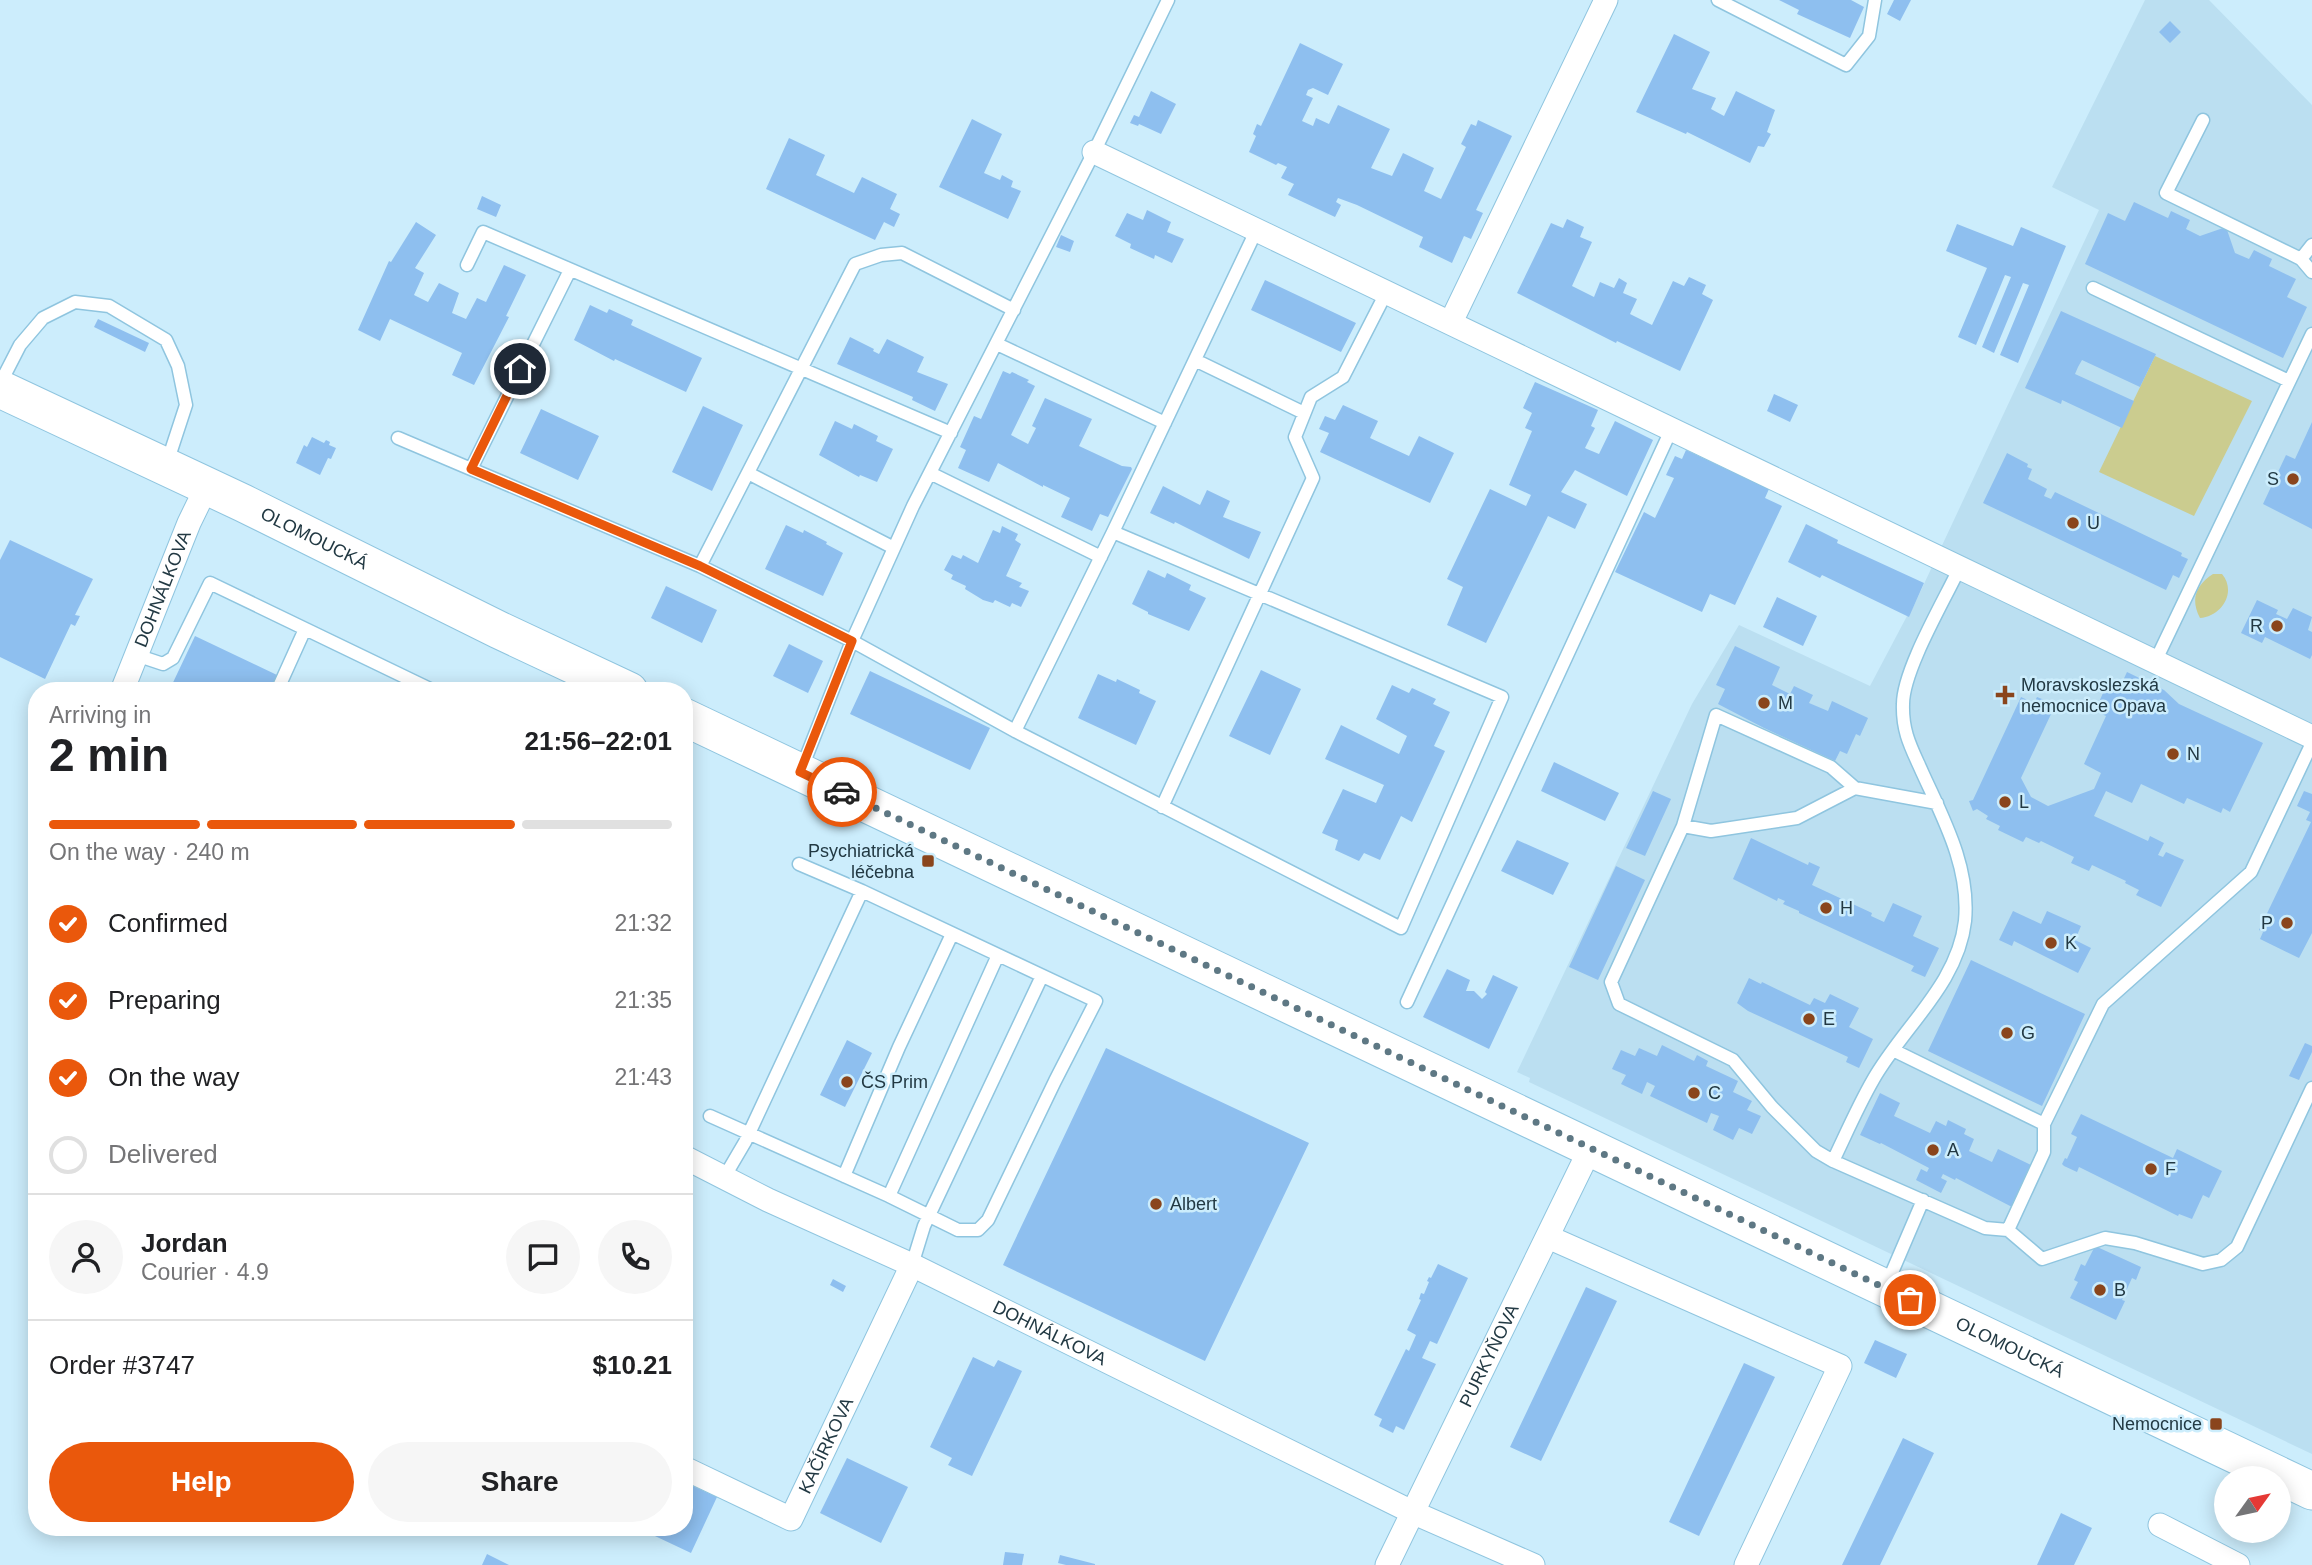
<!DOCTYPE html>
<meta charset="utf-8">
<style>
:root{--surface:#fff;--page:#f6f6f6;--text:#202124;--muted:#757577;--line:#e0e0e0;--accent:#ea580c}
body{margin:0;font-family:Helvetica,sans-serif;background:var(--page);color:var(--text);height:100vh;display:flex;flex-direction:column;font-size:26px;white-space:nowrap}
*{box-sizing:border-box;margin:0}
p{font-size:23px;color:var(--muted)}
.icon{flex:none;width:38px;height:38px;fill:none;stroke:currentColor;stroke-width:2;stroke-linecap:round;stroke-linejoin:round}
.map{position:relative;flex:1;overflow:hidden}
.details{position:absolute;left:28px;top:682px;width:665px;height:854px;display:flex;flex-direction:column;background:var(--surface);border-radius:28px;box-shadow:0 4px 18px #0003}
.details>*{flex:none}
.needle{width:46px;rotate:57deg}
.controls{position:absolute;left:2214px;top:1466px;display:grid;gap:14px}
.controls a{display:grid;place-items:center;width:77px;height:77px;border-radius:50%;background:var(--surface);box-shadow:0 4px 18px #0003;font-size:35px}
.pin{position:absolute;display:grid;place-items:center;width:60px;height:60px;color:#fff;margin:-30px;border:4px solid #fff;border-radius:50%;box-shadow:0 2px 7px #0007}
.courier{position:absolute;display:grid;place-items:center;width:70px;height:70px;margin:-35px;border:5px solid #ea580c;border-radius:50%;background:#fff;color:#222;box-shadow:0 2px 9px #0007}
.head em{font-style:normal;font-weight:700}
.head div{display:flex;flex-direction:column-reverse}
.head{display:flex;align-items:center;justify-content:space-between;height:119px;padding:0 21px}
h1{font-size:46px;font-weight:700;line-height:52px}
.bar{display:grid;grid-template-columns:repeat(4,1fr);gap:10px 7px;align-content:center;height:84px;padding:0 21px}
.bar i{height:9px;border-radius:5px;background:var(--line)}
.bar .on{background:var(--accent)}
.bar p{grid-column:span 4}
.line{display:flex;align-items:center;gap:18px;padding:0 21px;border-top:2px solid var(--line)}
.line div{flex:1}
.round{display:grid;place-items:center;flex:none;width:74px;height:74px;border-radius:37px;background:var(--page)}
ol{padding:0 21px;list-style:none}
li{display:flex;align-items:center;gap:21px;height:77px}
li p{margin-inline-start:auto}
li .icon{padding:7px;border-radius:50%;background:var(--accent);color:#fff;stroke-width:4}
li:last-child{color:var(--muted)}
li i{width:38px;height:38px;border:4px solid var(--line);border-radius:50%}
.action{display:flex;gap:14px;margin-top:auto;padding:14px 21px}
.action a{flex:1;height:80px;border-radius:42px;background:var(--accent);color:#fff;font-size:28px;font-weight:700;line-height:80px;text-align:center}
.action a+a{background:var(--page);color:var(--text)}
.map>svg:first-child{display:block}
.built{fill:#bbdff1}
.green{fill:#cbcc8f}
.building{fill:#8ebfef}
.lines{fill:none;stroke-linecap:round;stroke-linejoin:round}
.lane-casing{stroke:#8fc5df;stroke-width:15}
.street-casing{stroke:#8fc5df;stroke-width:25}
.primary-casing{stroke:#8fc5df;stroke-width:39}
.lane{stroke:#fff;stroke-width:12}
.street{stroke:#fff;stroke-width:23}
.primary{stroke:#fff;stroke-width:37}
.done{stroke:#5e7884;stroke-width:7;stroke-dasharray:0 12.6}
.route{stroke:#ea580c;stroke-width:9}
.poi-dot{fill:#8a451c;stroke:#ccedfc;stroke-width:2.5}
.labels{text-anchor:middle;stroke-width:5;stroke-linejoin:round;paint-order:stroke}
.poi-label{font-size:18px;fill:#223943;stroke:#ccedfc;text-anchor:start}
.street-label{font-size:18px;fill:#223943;stroke:#ccedfc}
</style>
<div class="map">
<svg width="2312" height="1565" viewBox="0 0 2312 1565">
<rect width="100%" height="100%" fill="#ccedfc"/>
<path class="built" d="M2145 0H2209L2312 105V1454L1529 1082 1530 1078 1517 1072 1692 704 1739 625 1870 686 1907 616H1909L2099 210 2052 187Z"/>
<path class="green" d="M2155 356 2252 401 2194 516 2099 472Z
M2213 574H2222C2237 592 2222 616 2200 618 2190 599 2196 585 2213 574Z"/>
<path class="building" d="M1779 0H1851L1864 7 1850 38 1797 14 1799 10Z
M1894 0H1911L1900 21 1887 14Z
M2170 21 2181 32 2170 43 2159 32Z
M1674 34 1710 52 1692 89 1716 98 1711 109 1724 116 1736 91 1775 110 1767 132 1771 134 1764 147 1758 146 1750 163 1687 132 1686 134 1636 112Z
M1300 43 1343 64 1328 95 1313 88 1308 90 1306 95 1313 98 1302 121 1313 126 1316 118 1329 124 1338 105 1390 129 1371 168 1392 176 1403 153 1434 168 1424 191 1441 199 1466 147 1461 144 1471 124 1476 126 1478 120 1512 136 1476 210 1483 213 1471 239 1464 236 1452 263 1419 247 1423 237 1357 205 1338 198 1336 202 1341 205 1335 217 1288 195 1294 184 1281 178 1287 167 1278 163 1276 165 1249 152 1256 136 1253 134 1257 124 1261 126Z
M1151 91 1176 104 1161 134 1139 124 1138 126 1130 123 1134 115 1139 117Z
M972 119 1002 134 984 173 1000 180 1002 175 1013 181 1011 187 1021 191 1008 219 939 187Z
M789 138 825 155 816 175 854 193 862 177 897 194 890 209 900 214 894 227 884 222 875 240 766 189Z
M482 196 501 205 496 217 477 209Z
M2134 202 2168 218 2171 211 2190 220 2186 229 2200 236 2226 227 2235 253 2249 259 2254 250 2272 259 2269 266 2296 279 2287 297 2307 307 2283 358 2085 264 2108 213 2125 221Z
M1147 210 1171 222 1167 232 1184 239 1172 263 1155 255 1154 259 1130 248 1131 244 1115 236 1127 213 1143 220Z
M1567 219 1584 227 1580 237 1592 242 1572 286 1594 297 1600 282 1614 288 1619 278 1627 283 1623 293 1637 299 1630 314 1652 325 1673 281 1684 286 1689 277 1706 285 1702 294 1713 300 1680 371 1617 341 1616 343 1517 293 1551 223 1563 228Z
M416 222 436 235 415 268 424 273 414 295 428 302 439 283 459 293 452 313 466 319 477 298 486 302 504 265 526 275 506 316 509 317 474 385 452 375 462 353 390 319 380 341 358 330 389 261 391 262Z
M1957 224 2013 246 2021 227 2066 246 2018 363 2000 355 2029 285 2023 283 1994 353 1982 347 2011 277 2005 275 1976 345 1958 337 1987 268 1946 251Z
M1061 235 1074 241 1070 252 1056 247Z
M1265 280 1356 323 1341 352 1251 310Z
M590 305 607 313 609 309 633 320 631 325 702 358 686 392 615 359 614 361 574 340Z
M2061 311 2156 354 2140 387 2082 360 2078 367 2075 374 2134 401 2122 428 2062 400 2061 404 2025 388Z
M98 319 149 343 145 352 94 327Z
M850 337 874 349 873 351 879 354 887 339 924 357 917 372 948 384 935 411 912 400 913 397 837 364Z
M1003 371 1010 374 1012 372 1029 380 1027 382 1035 386 1011 435 1028 444 1036 428 1032 426 1045 398 1092 419 1079 446 1122 466 1131 467 1132 469 1108 517 1100 514 1092 531 1061 517 1070 498 1043 485V487L998 463 989 482 958 468 966 450 960 447 974 416 981 419Z
M1535 382 1598 410 1591 426 1595 428 1585 448 1587 449 1599 454 1615 421 1653 440 1627 496 1575 470 1561 492 1587 504 1575 529 1548 516 1486 643 1447 625 1463 587 1447 579 1490 489 1526 506 1531 495 1509 485 1532 431 1525 428 1532 413 1523 408Z
M1774 394 1798 405 1790 422 1767 411Z
M1343 405 1378 421 1370 438 1409 456 1419 436 1454 453 1430 503 1320 452 1329 433 1319 429 1325 416 1335 420Z
M703 406 743 425 712 491 672 472Z
M541 409 599 436 578 480 520 453Z
M835 421 852 429 854 424 878 436 876 441 893 449 877 482 860 475 859 477 819 455Z
M2312 422V529L2263 504 2286 455 2295 459Z
M312 437 324 443 326 440 330 442 329 445 336 448 331 459 328 458 320 475 296 463 304 445 307 447Z
M1686 450 1769 489 1765 498 1782 506 1735 605 1710 594 1702 612 1615 572 1644 512 1655 518 1674 478 1666 475 1675 456 1682 459Z
M2007 453 2028 464 2027 467 2032 469 2028 479 2047 489 2044 496 2051 499 2055 492 2182 553 2181 556 2188 559 2179 578 2173 575 2166 590 1983 503Z
M1163 486 1200 505 1207 490 1230 501 1223 517 1261 532 1249 559 1175 522 1174 524 1150 513Z
M1806 524 1838 540 1837 543 1924 583 1909 617 1822 575 1820 578 1788 562Z
M786 525 803 533 804 530 827 542 826 544 843 553 823 596 765 569Z
M1002 526 1018 534 1015 540 1021 544 1006 576 1022 583 1019 587 1029 591 1021 607 1012 603 1010 607 995 600 993 603 983 600 965 589 966 586 951 579 953 575 944 570 952 555 961 559 963 555 978 563 993 530 1000 533Z
M10 540 93 579 75 615 80 616 75 626 71 624 45 679 0 657V560Z
M1148 570 1165 578 1167 573 1191 585 1189 590 1206 598 1189 631 1148 614V612L1132 604Z
M666 586 717 610 702 643 651 618Z
M1777 597 1817 616 1803 646 1763 627Z
M2257 600 2278 610 2276 614 2287 619 2293 608 2312 617 2308 630 2312 632V655L2310 659 2265 637 2262 643 2241 633Z
M195 636 277 675 269 691H169Z
M789 644 823 661 808 693 773 676Z
M1735 646 1780 667 1772 685 1790 694 1794 686 1813 695 1809 703 1828 711 1832 701 1868 718 1860 736 1856 734 1847 754 1840 751 1835 761 1764 728 1718 704 1725 689 1716 685Z
M1261 670 1301 689 1270 755 1229 736Z
M870 671 990 728 970 770 850 714Z
M2127 672 2164 690 2179 704 2263 743 2230 812 2223 808 2221 813 2187 798 2184 804 2141 784 2132 803 2106 791 2094 816 2148 841 2150 836 2164 843 2158 855 2163 857 2166 852 2184 860 2161 907 2136 895 2139 890 2125 883 2126 881 2092 865 2089 871 2071 863 2074 857 2041 841 2039 843 2026 837 2023 842 1998 830 2000 826 1986 819 1988 816 1977 809 1973 811 1969 801 1973 800 2021 697 2034 703 2037 697 2047 701 2044 708 2052 712 2021 778 2031 797 2048 806 2094 789 2101 773 2084 764 2106 716 2095 711 2107 684 2119 689Z
M1098 674 1116 682 1117 679 1140 690 1139 693 1156 701 1136 745 1078 718Z
M1392 685 1409 693 1412 688 1436 699 1433 704 1450 712 1434 746 1445 751 1412 822 1401 816 1380 860 1364 853 1359 861 1335 850 1338 840 1322 833 1343 789 1376 803 1384 785 1325 759 1341 725 1399 754 1407 736 1376 719Z
M1554 762 1619 793 1605 821 1541 791Z
M1653 791 1671 799 1645 856 1626 848Z
M2304 791 2312 794V933L2299 958 2260 939 2263 932 2259 930 2311 822 2306 820 2310 812 2297 806Z
M1751 838 1808 865 1809 862 1820 867 1812 885 1872 913 1871 916 1884 922 1893 903 1922 916 1913 936 1939 948 1925 977 1911 971 1914 966 1799 913V911L1783 904 1785 901 1778 898 1777 901 1733 879Z
M1517 840 1569 863 1553 895 1501 871Z
M1616 866 1645 880 1598 980 1569 967Z
M2013 911 2041 924 2047 911 2081 926 2075 940 2091 948 2078 973 2014 941 2012 946 1999 940Z
M1971 960 2085 1014 2042 1106 1928 1051Z
M1447 969 1470 980 1466 991H1474L1482 999 1487 994 1485 992 1493 975 1518 987 1489 1049 1423 1017Z
M1749 978 1761 984 1762 982 1810 1005 1814 998 1825 1003 1830 994 1859 1008 1849 1027 1873 1039 1859 1068 1846 1062 1848 1057 1748 1011 1737 1003Z
M847 1040 872 1053 845 1107 820 1095Z
M2305 1043 2312 1046V1052L2299 1080 2289 1076Z
M1662 1045 1694 1061 1697 1055 1708 1061 1706 1066 1738 1081 1733 1092 1752 1101 1747 1110 1761 1116 1752 1134 1739 1128 1733 1140 1713 1130 1719 1116 1711 1113 1707 1123 1650 1096 1655 1086 1647 1082 1642 1094 1621 1084 1626 1075 1612 1069 1621 1050 1635 1056 1639 1048 1657 1056Z
M1106 1048 1309 1143 1205 1361 1003 1265Z
M1880 1093 1900 1103 1894 1116 1930 1133 1936 1121 1946 1126 1948 1120 1966 1129 1964 1134 1974 1139 1969 1151 1992 1162 1998 1149 2031 1165 2012 1207 1956 1178 1955 1180 1943 1174 1941 1178 1947 1181 1941 1193 1916 1180 1921 1169 1927 1172 1929 1168 1881 1143 1880 1144 1860 1135Z
M2081 1114 2173 1158 2177 1149 2222 1171 2209 1198 2203 1195 2192 1219 2179 1214 2178 1216 2079 1167 2077 1172 2064 1166 2062 1164 2065 1158 2067 1159 2077 1137 2071 1134Z
M684 1201 692 1205 693 1207 690 1214 684 1217Z
M2095 1246 2141 1267 2136 1280 2132 1278 2122 1300 2125 1301 2116 1320 2070 1298 2078 1282 2074 1280 2081 1264 2085 1266Z
M1438 1264 1468 1278 1437 1344 1430 1341 1422 1358 1436 1364 1404 1430 1396 1426 1393 1433 1379 1426 1382 1419 1374 1415 1406 1349 1409 1351 1416 1335 1407 1330 1421 1300 1419 1299 1421 1293 1424 1294 1429 1282 1427 1281 1429 1277 1431 1278Z
M833 1279 846 1286 843 1292 830 1285Z
M1586 1287 1617 1301 1541 1461 1510 1447Z
M1875 1340 1907 1354 1896 1378 1864 1363Z
M973 1357 994 1367 998 1360 1022 1371 972 1476 948 1465 952 1458 930 1447Z
M1744 1363 1775 1377 1699 1536 1669 1522Z
M1903 1438 1934 1453 1880 1565H1842Z
M847 1458 908 1487 881 1543 820 1513Z
M684 1482 717 1497 691 1553 638 1528H684Z
M2061 1513 2092 1528 2074 1565H2037Z
M1005 1552 1024 1554 1022 1565H1003Z
M487 1554 509 1565H482Z
M1060 1555 1095 1564V1565H1066L1058 1563Z"/>
<g class="lines">
<defs>
<path id="lane" d="M1718 0 1846 65 1869 36 1875 0
M2203 120 2166 193 2301 259 2312 272
M2301 259 2312 245
M467 265 483 232 951 433
M570 270 471 469 700 566
M2093 288 2289 381
M1014 310 902 253 881 255 855 264 700 566 852 641 1015 731 1401 928 1502 697 1113 532
M997 344 1165 423
M1195 360 1304 413
M0 384 20 345 43 318 75 302 109 306 166 340 178 366 186 405 167 463
M398 438 471 469
M748 473 894 548
M930 473 1101 557
M136 655 163 664 173 658 210 583 434 691
M2155 662 2312 334
M277 691 305 629
M1015 731 1113 532 1257 229
M801 770 852 641 913 506 1094 152 1168 0
M1855 788 1831 767 1716 715 1683 826 1611 982 1619 1004 1733 1060 1772 1107 1816 1151 1833 1161C1846 1134 1858 1106 1873 1080 1903 1027 1958 984 1965 921 1970 868 1944 820 1923 774 1912 749 1902 733 1903 704 1903 670 1944 601 1960 567
M1162 807 1313 478 1295 437 1311 397 1343 377 1387 291
M1683 826 1711 831 1797 818 1855 788 1937 803
M799 864 862 891
M1407 1002 1672 428
M1893 1050 2044 1124 2103 1004 2251 872 2312 743
M710 1116 889 1196 998 955
M1833 1161 1985 1228 2008 1230 2042 1259 2105 1238 2135 1243 2203 1264 2221 1260 2237 1247 2312 1088
M725 1176 745 1142 862 891 1096 1001 1055 1081 988 1220 978 1230H958L889 1196
M844 1176 899 1047 952 934
M2008 1230 2044 1152V1124
M912 1265 924 1226 1042 976
M1887 1284 1923 1200"/>
<g id="street">
<path d="M1094 152 2312 737"/>
<path d="M1451 322 1606 0"/>
<path id="s1" d="M122 691 189 523 207 486"/>
<path id="s2" d="M684 1157 768 1200 912 1265 1412 1512 1533 1565"/>
<path d="M1548 1237 1840 1366 1746 1565"/>
<path id="s3" d="M684 1468 791 1519 912 1265"/>
<path d="M2160 1525 2238 1565"/>
<path id="s4" d="M1387 1565 1591 1147"/>
</g>
<g id="primary">
<path id="s5" d="M0 389 243 503 499 630 629 691"/>
<path id="s6" d="M684 717 2312 1491"/>
</g>
</defs>
<use href="#lane" class="lane-casing"/>
<use href="#street" class="street-casing"/>
<use href="#primary" class="primary-casing"/>
<use href="#lane" class="lane"/>
<use href="#street" class="street"/>
<use href="#primary" class="primary"/>
</g>
<g class="lines">
<path class="done" d="M842 792 1910 1300"/>
<path class="route" d="M520 369 471 469 700 566 852 641 800 772 842 792"/>
</g>
<g class="poi-dot">
<circle cx="2293" cy="479" r="7"/>
<circle cx="2073" cy="523" r="7"/>
<circle cx="2277" cy="626" r="7"/>
<path d="M2001.5 684.5h7v7h7v7h-7v7h-7v-7h-7v-7h7z"/>
<circle cx="1764" cy="703" r="7"/>
<circle cx="2173" cy="754" r="7"/>
<circle cx="2005" cy="802" r="7"/>
<rect x="921" y="854" width="14" height="14" rx="3.5"/>
<circle cx="1826" cy="908" r="7"/>
<circle cx="2287" cy="923" r="7"/>
<circle cx="2051" cy="943" r="7"/>
<circle cx="1809" cy="1019" r="7"/>
<circle cx="2007" cy="1033" r="7"/>
<circle cx="847" cy="1082" r="7"/>
<circle cx="1694" cy="1093" r="7"/>
<circle cx="1933" cy="1150" r="7"/>
<circle cx="2151" cy="1169" r="7"/>
<circle cx="1156" cy="1204" r="7"/>
<circle cx="2100" cy="1290" r="7"/>
<rect x="2209" y="1417" width="14" height="14" rx="3.5"/>
</g>
<g class="labels">
<g class="poi-label">
<text x="2279" y="485" text-anchor="end">S</text>
<text x="2087" y="529">U</text>
<text x="2263" y="632" text-anchor="end">R</text>
<text x="2021" y="691">Moravskoslezská<tspan x="2021" dy="21">nemocnice Opava</tspan></text>
<text x="1778" y="709">M</text>
<text x="2187" y="760">N</text>
<text x="2019" y="808">L</text>
<text x="914" y="857" text-anchor="end">Psychiatrická<tspan x="914" dy="21">léčebna</tspan></text>
<text x="1840" y="914">H</text>
<text x="2273" y="929" text-anchor="end">P</text>
<text x="2065" y="949">K</text>
<text x="1823" y="1025">E</text>
<text x="2021" y="1039">G</text>
<text x="861" y="1088">ČS Prim</text>
<text x="1708" y="1099">C</text>
<text x="1947" y="1156">A</text>
<text x="2165" y="1175">F</text>
<text x="1170" y="1210">Albert</text>
<text x="2114" y="1296">B</text>
<text x="2202" y="1430" text-anchor="end">Nemocnice</text>
</g>
<g class="street-label">
<text dy="6" stroke="none"><textPath href="#s5" startOffset="348">OLOMOUCKÁ</textPath></text>
<text dy="6" stroke="none"><textPath href="#s1" startOffset="110">DOHNÁLKOVA</textPath></text>
<text dy="6" stroke="none"><textPath href="#s2" startOffset="406">DOHNÁLKOVA</textPath></text>
<text dy="6" stroke="none"><textPath href="#s6" startOffset="1468">OLOMOUCKÁ</textPath></text>
<text dy="6" stroke="none"><textPath href="#s4" startOffset="233">PURKYŇOVA</textPath></text>
<text dy="6" stroke="none"><textPath href="#s3" startOffset="200">KAČÍRKOVA</textPath></text>
</g>
</g>
</svg>
<div class="controls">
<a><svg class="needle" viewBox="-14 -14 28 28"><path d="M0-13l5 13h-10z" fill="#e53935"/><path d="M0 13l5-13h-10z" fill="#757577"/></svg></a>
</div>
<div class="pin" style="left:1910px;top:1300px;background:#ea580c"><svg class="icon" aria-label="bag" viewBox="0 0 24 24"><path d="M5 8h14l-1 12H6zM9 8a3 3 0 0 1 6 0"/></svg></div>
<div class="pin" style="left:520px;top:369px;background:#1f2937"><svg class="icon" aria-label="home" viewBox="0 0 24 24"><path d="M3 11l9-7 9 7M6 9v11h12V9"/></svg></div>
<div class="courier" style="left:842px;top:792px"><svg class="icon" aria-label="car" viewBox="0 0 24 24"><path d="M5 17H2v-5l4-1 3-4h7l3 4 3 1v5h-3M9 17h6M6 11h13"/><circle cx="7" cy="17" r="2"/><circle cx="17" cy="17" r="2"/></svg></div>
<section class="details">
<div class="head"><div><h1>2 min</h1><p>Arriving in</p></div><em>21:56–22:01</em></div>
<div class="bar"><i class="on"></i><i class="on"></i><i class="on"></i><i></i><p>On the way · 240 m</p></div>
<ol>
<li><svg class="icon" aria-label="check" viewBox="0 0 24 24"><path d="M5 12l5 5 9-10"/></svg>Confirmed<p>21:32</p></li>
<li><svg class="icon" aria-label="check" viewBox="0 0 24 24"><path d="M5 12l5 5 9-10"/></svg>Preparing<p>21:35</p></li>
<li><svg class="icon" aria-label="check" viewBox="0 0 24 24"><path d="M5 12l5 5 9-10"/></svg>On the way<p>21:43</p></li>
<li><i></i>Delivered</li>
</ol>
<div class="line" style="height:126px"><a class="round"><svg class="icon" aria-label="person" viewBox="0 0 24 24"><circle cx="12" cy="8" r="4"/><path d="M4 21q1-7 8-7t8 7"/></svg></a><div><b>Jordan</b><p>Courier · 4.9</p></div><a class="round"><svg class="icon" aria-label="chat" viewBox="0 0 24 24"><path d="M4 5h16v11H9l-5 4z"/></svg></a><a class="round"><svg class="icon" aria-label="phone" viewBox="0 0 24 24"><path d="M5 4h4l2 5-3 2q2 4 5 5l2-3 5 2v4C11 20 4 13 5 4z"/></svg></a></div>
<div class="line" style="height:91px"><div>Order #3747</div><b>$10.21</b></div>
<div class="action"><a>Help</a><a>Share</a></div>
</section>
</div>
